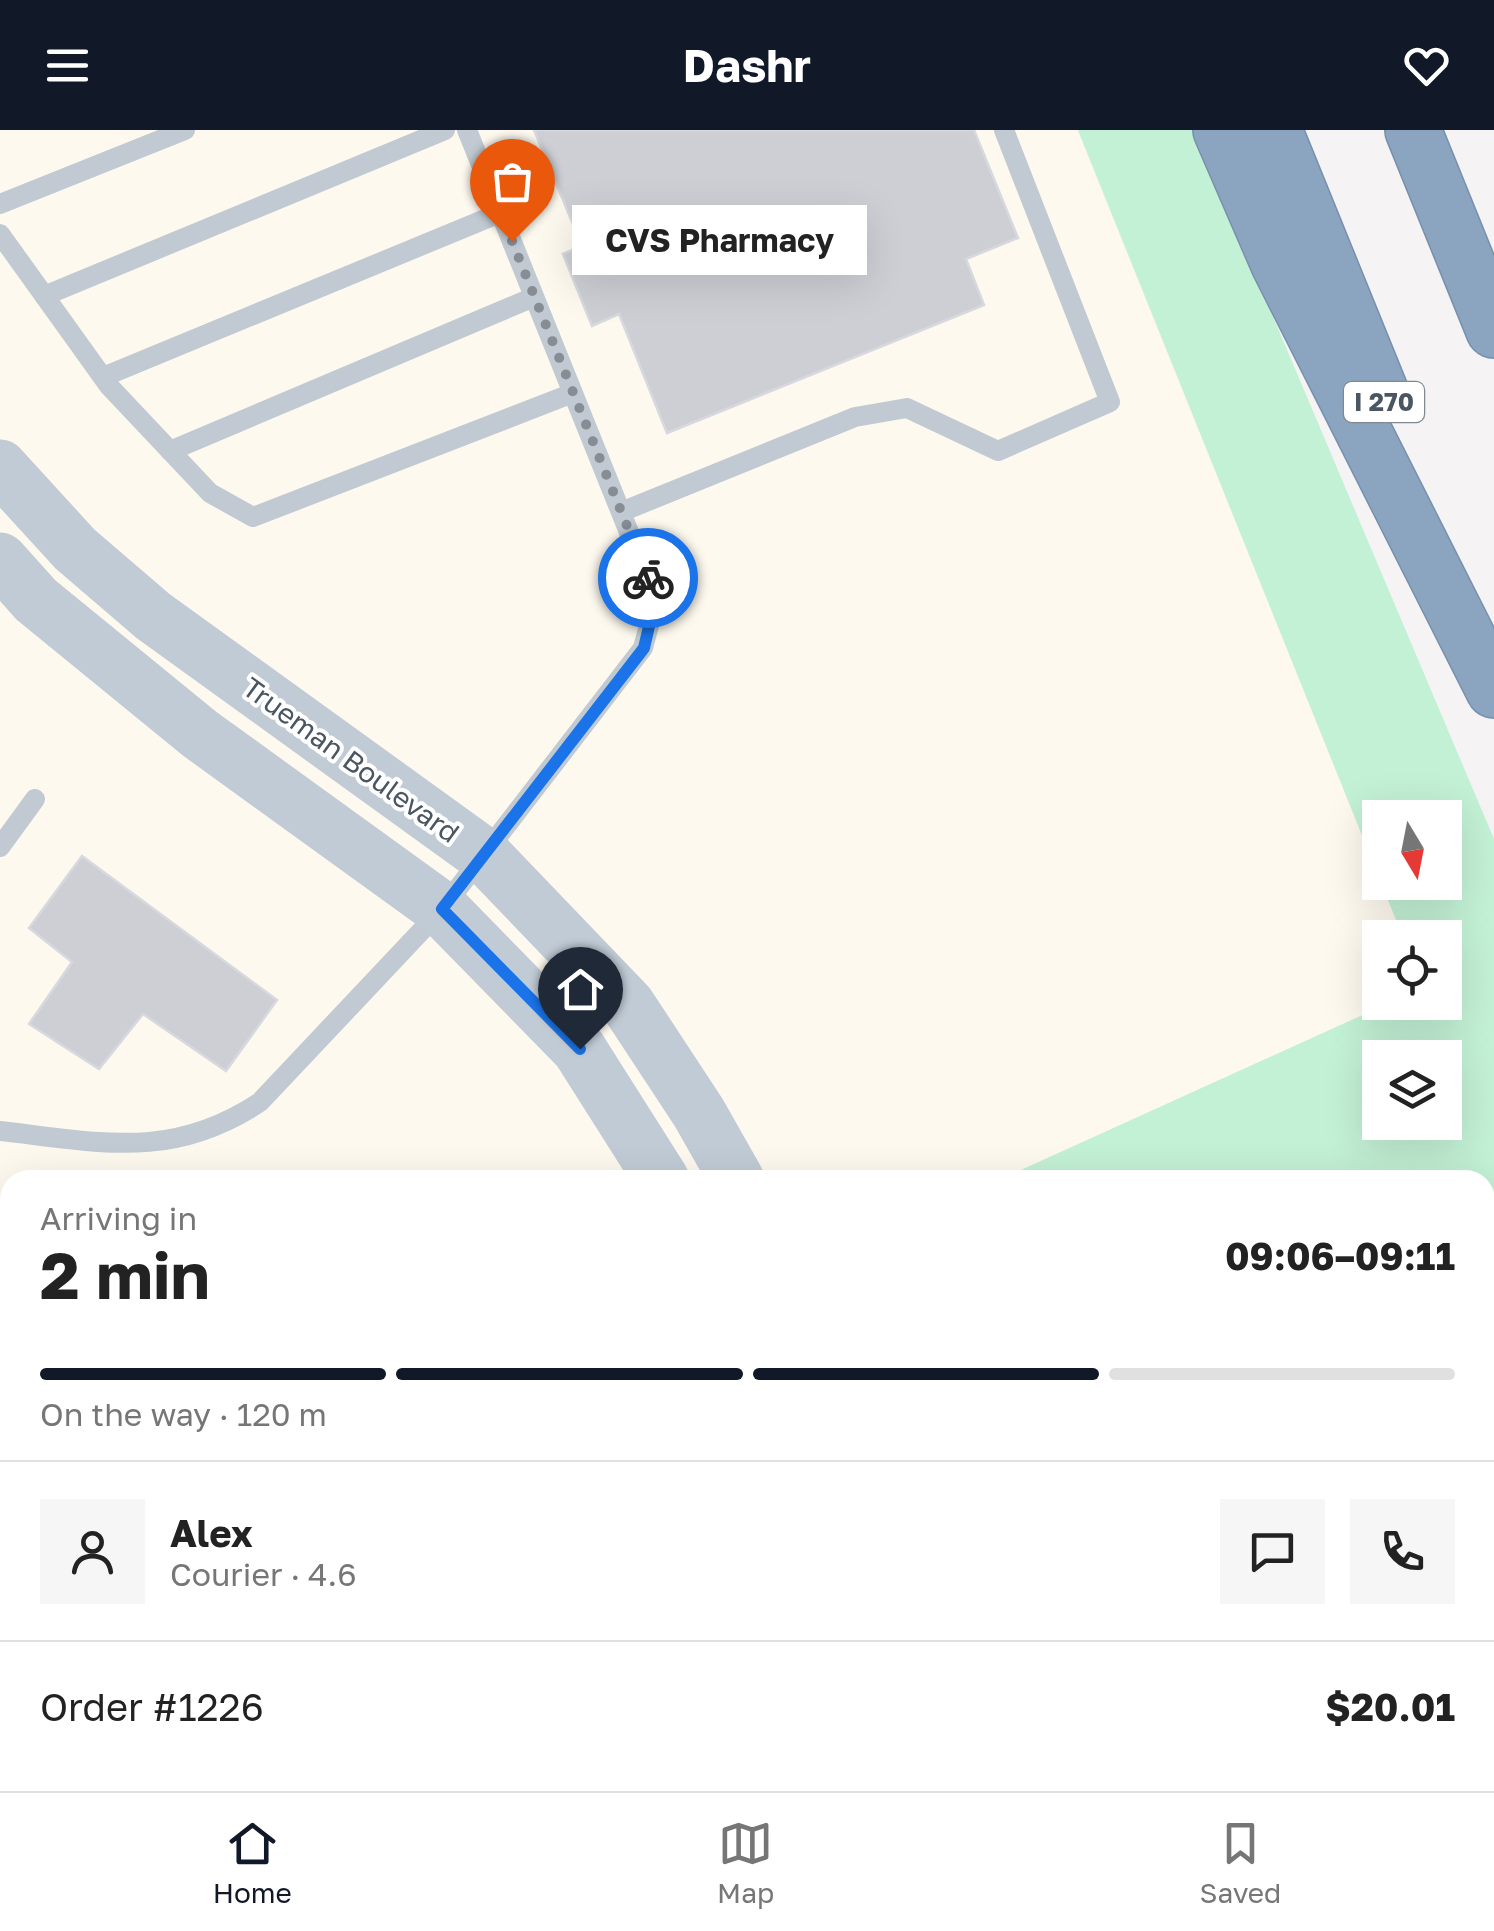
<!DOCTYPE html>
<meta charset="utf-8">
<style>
:root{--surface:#fff;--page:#f6f6f6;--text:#222;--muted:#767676;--line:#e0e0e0;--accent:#111827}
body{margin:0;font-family:"Golos Text",sans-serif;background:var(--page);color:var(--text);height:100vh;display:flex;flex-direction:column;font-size:38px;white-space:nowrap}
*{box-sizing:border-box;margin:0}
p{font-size:32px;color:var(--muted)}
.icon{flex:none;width:55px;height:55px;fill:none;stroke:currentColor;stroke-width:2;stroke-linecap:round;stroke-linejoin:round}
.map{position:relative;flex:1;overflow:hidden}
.drawer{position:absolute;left:0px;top:1040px;width:1495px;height:622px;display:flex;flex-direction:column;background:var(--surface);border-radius:30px 30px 0 0;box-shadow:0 10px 40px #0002}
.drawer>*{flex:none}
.needle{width:65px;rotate:170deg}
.tools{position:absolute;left:1362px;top:670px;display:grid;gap:20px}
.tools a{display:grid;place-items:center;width:100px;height:100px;border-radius:0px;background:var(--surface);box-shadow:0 10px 40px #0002;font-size:50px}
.pin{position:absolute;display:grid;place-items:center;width:85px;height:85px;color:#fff;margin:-102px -42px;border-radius:50% 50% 50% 0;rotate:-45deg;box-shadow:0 0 10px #0007}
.pin .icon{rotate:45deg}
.courier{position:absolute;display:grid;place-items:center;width:100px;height:100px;margin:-50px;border:8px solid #1a73e8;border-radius:50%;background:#fff;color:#222;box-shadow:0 2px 12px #0007}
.bubble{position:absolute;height:70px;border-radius:0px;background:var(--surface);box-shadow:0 10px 40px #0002;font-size:32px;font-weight:700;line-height:70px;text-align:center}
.head em{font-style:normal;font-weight:700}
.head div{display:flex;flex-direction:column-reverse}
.head{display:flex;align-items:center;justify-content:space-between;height:170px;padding:0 40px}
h1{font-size:65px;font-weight:700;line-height:75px}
.bar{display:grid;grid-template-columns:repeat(4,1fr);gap:15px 10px;align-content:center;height:120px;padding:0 40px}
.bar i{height:12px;border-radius:8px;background:var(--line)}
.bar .on{background:var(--accent)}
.bar p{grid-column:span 4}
.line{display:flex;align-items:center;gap:25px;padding:0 40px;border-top:2px solid var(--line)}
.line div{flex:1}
.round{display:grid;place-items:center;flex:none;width:105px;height:105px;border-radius:0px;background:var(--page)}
header{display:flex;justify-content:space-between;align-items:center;height:130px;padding:0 40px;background:var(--accent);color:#fff;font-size:45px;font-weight:700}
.menu{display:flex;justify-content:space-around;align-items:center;height:140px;border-top:2px solid var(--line);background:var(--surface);font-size:28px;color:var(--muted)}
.menu a{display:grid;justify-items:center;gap:5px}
.menu .on{color:var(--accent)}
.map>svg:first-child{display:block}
.commercial{fill:#fdf9ef}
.green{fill:#c3f1d5;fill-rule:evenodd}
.building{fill:#cdcfd5;stroke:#d7d9de;stroke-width:2.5}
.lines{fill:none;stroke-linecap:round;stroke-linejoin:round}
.motorway-casing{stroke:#7690ad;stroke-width:58}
.service{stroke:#c1cad2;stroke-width:20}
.minor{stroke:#c1cad2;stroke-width:40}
.secondary{stroke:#c1cbd6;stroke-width:55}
.motorway{stroke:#8ba5c1;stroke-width:55}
.done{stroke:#868d94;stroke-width:10;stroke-dasharray:0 18}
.route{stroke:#1a73e8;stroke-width:12}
.labels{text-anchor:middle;stroke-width:8;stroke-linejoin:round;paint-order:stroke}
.shield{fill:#fff;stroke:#808990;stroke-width:2.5}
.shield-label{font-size:25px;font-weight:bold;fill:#4a5661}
.street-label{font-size:28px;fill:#4a5661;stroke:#fff}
</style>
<header><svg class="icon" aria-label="menu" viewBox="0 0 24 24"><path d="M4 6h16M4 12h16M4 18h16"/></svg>Dashr<svg class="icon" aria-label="heart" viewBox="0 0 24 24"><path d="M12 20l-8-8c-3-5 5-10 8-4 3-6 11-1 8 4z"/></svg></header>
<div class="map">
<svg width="1494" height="1661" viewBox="0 0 1494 1661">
<rect width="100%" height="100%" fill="#f5f3f3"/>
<path class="commercial" d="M0 0H1077L1403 807 1380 808V872L1389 873 999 1050H10V1110L0 1109Z"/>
<path class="green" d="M1078 0H1194L1494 709V1172L1485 1174V1050H999L1389 873 1445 872V808L1403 807 1381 753 1445 752V688H1380V750ZM1380 928H1445V992H1380Z"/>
<path class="building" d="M534 0H974L1018 108 966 129 984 175 667 303 619 184 592 196 563 124 582 116Z
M82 726 277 870 226 941 143 884 99 939 29 894 72 832 29 798Z
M0 1212 10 1213 4 1270 0 1269Z
M10 1448V1509L0 1496V1456Z
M1494 1592V1661H1226L1224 1652H1485V1594Z"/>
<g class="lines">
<defs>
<path id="motorway" d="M1221 0 1279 134 1494 560
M1274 0 1382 266
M1413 0 1494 200"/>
</defs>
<use href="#motorway" class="motorway-casing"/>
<path class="service" d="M0 74 185 0
M0 104 109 256 210 363 253 387 573 263
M44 166 445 0
M103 247 500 83
M170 321 534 167
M621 382 855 287 907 278 998 321 1110 272 1004 0
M0 717 35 669
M0 1001C99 1012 171 1031 260 972L442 779 643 518 651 488V457L467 0
M1485 1276 1494 1291
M1038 1652 1040 1661"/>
<path class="minor" d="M0 1358 10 1359
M189 1652 191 1661"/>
<path class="secondary" d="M0 337 75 419 153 486 484 725 628 875 699 983 737 1050
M0 430 36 470 200 604 442 779 579 919 662 1050
M851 1652 853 1661
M917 1652 919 1661"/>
<use href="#motorway" class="motorway"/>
</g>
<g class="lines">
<path class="done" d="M512 111 648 448"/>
<path class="route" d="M580 919 442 779 644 518C649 496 657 470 648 448"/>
</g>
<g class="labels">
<rect class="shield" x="1344" y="252" width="80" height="40" rx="8"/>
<g class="shield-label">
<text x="1384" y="281">I 270</text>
</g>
<g class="street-label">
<text transform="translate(351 630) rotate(36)" y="10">Trueman Boulevard</text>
</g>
</g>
</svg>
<div class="tools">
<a><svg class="needle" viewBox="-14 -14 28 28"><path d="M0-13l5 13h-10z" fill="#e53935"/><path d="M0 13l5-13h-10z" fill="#767676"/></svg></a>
<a><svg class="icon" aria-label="locate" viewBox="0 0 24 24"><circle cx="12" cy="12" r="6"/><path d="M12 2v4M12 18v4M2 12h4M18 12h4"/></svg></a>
<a><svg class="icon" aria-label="layers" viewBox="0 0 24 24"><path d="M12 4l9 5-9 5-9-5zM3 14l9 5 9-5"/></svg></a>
</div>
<div class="pin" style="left:512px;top:111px;background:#ea580c"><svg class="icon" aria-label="bag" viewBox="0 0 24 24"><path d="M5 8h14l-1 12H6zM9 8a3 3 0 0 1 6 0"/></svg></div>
<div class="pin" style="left:580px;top:919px;background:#1f2937"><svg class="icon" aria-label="home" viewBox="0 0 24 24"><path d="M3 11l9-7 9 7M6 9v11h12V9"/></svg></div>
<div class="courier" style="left:648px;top:448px"><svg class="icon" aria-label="bike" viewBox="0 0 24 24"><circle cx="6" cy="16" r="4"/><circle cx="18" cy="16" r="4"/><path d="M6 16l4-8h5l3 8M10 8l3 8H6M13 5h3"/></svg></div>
<div class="bubble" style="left:572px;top:75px;width:295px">CVS Pharmacy</div>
<section class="drawer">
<div class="head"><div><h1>2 min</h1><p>Arriving in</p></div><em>09:06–09:11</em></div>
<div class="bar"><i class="on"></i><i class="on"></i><i class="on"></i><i></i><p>On the way · 120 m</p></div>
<div class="line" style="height:180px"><a class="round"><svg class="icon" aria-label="person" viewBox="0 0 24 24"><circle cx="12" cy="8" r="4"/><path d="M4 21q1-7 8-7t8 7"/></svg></a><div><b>Alex</b><p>Courier · 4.6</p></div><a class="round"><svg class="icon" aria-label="chat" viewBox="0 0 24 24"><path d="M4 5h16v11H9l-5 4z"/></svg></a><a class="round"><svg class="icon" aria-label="phone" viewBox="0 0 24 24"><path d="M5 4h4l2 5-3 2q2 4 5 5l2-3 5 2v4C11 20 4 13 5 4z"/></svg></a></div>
<div class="line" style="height:130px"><div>Order #1226</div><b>$20.01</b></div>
</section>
</div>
<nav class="menu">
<a class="on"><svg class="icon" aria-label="home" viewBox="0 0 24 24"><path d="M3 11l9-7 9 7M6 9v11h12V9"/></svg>Home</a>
<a><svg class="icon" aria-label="map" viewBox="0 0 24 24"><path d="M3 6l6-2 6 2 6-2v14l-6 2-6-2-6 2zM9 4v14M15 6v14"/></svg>Map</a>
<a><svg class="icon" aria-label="saved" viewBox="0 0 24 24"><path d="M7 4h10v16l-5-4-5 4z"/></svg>Saved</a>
</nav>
